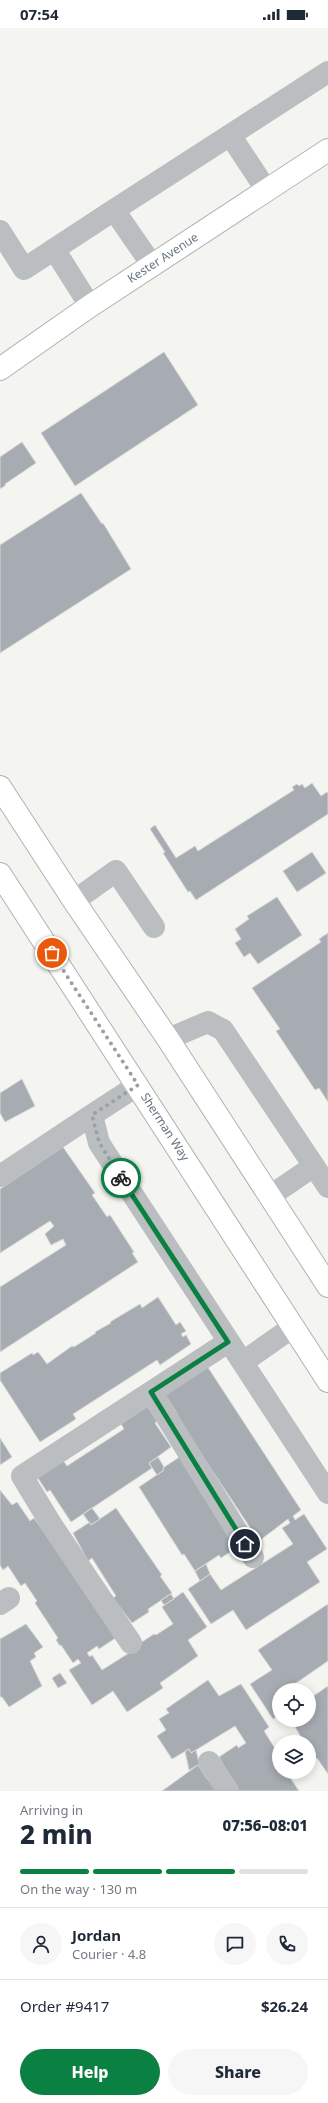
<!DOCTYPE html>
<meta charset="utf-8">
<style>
:root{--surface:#fff;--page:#f6f6f7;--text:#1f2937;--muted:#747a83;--line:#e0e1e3;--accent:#0b8043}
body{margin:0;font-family:"Noto Sans",sans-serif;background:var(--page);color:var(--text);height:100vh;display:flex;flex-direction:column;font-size:15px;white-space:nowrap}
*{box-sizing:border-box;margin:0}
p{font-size:13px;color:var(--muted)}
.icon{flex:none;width:22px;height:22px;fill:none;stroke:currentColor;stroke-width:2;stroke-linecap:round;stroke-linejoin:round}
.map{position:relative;height:1763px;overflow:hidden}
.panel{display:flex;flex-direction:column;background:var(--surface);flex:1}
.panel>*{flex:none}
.tools{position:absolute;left:272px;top:1655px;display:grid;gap:8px}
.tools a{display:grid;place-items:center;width:44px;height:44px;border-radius:50%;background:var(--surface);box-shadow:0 2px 10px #0003;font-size:20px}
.pin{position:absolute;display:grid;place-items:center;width:34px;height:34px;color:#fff;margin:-17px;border:2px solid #fff;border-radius:50%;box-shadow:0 1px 4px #0007}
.courier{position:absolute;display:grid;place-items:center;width:40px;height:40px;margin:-20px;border:3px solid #0b8043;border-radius:50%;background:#fff;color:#222;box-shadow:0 1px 5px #0007}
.overview em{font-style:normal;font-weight:800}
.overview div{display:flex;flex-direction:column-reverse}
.overview{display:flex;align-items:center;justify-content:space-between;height:68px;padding:0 20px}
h1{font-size:26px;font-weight:800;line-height:30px}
.bar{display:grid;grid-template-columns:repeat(4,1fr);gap:6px 4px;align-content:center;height:48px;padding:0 20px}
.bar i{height:5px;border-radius:3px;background:var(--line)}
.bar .active{background:var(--accent)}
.bar p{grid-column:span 4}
.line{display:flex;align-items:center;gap:10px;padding:0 20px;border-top:1px solid var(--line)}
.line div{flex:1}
.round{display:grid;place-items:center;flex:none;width:42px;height:42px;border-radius:21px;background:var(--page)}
.cta{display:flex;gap:8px;margin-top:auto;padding:8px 20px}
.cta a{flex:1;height:46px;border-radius:24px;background:var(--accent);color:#fff;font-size:16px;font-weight:800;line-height:46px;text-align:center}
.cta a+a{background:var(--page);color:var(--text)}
.status{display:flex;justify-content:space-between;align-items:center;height:28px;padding:0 20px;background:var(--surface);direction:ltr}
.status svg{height:11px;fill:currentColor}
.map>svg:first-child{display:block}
.building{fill:#a6acb1;stroke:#d5d5d4}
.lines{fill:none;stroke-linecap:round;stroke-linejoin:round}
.major-casing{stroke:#aeb2b5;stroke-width:24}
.minor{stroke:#babec0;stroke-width:22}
.major{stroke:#fff;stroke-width:22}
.done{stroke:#98a1a6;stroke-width:4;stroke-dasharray:0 7.2}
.route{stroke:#0b8043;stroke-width:5}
.labels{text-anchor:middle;stroke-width:4;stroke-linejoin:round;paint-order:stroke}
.street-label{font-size:12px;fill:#67757e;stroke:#fff}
</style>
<div class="status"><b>07:54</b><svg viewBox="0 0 49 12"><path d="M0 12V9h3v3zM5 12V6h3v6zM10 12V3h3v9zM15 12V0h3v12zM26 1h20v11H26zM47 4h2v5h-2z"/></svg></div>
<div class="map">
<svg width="328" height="1763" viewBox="0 0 328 1763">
<rect width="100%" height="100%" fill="#f4f4f1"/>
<path class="building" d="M164 324 198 377 75 458 41 405Z
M22 414 36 435 5 456 6 457 0 461V429Z
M81 465 102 496 103 495 131 541 0 625V517Z
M312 755 321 768 327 764 328 765V786L196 872 190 863 188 864 163 825 165 824 150 801 155 797 176 830 195 818 198 823 294 762 292 759 297 756 299 758 302 756 305 760Z
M312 824 326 845 297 864 283 843Z
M277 869 302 907 258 936 250 925 244 929 235 915 241 911 235 901 249 891 247 888Z
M328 905V1074L319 1060 315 1062 276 1003 280 1001 252 960 321 914 319 911Z
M22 1051 35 1078 5 1094 0 1085V1065Z
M63 1119 95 1165 92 1167 107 1189 110 1187 134 1224 132 1225 138 1234 0 1324V1259L66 1217 63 1211 51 1217 45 1206 54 1198 50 1193 0 1225V1161Z
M158 1269 176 1297 180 1294 186 1303 181 1306 183 1309 186 1307 191 1316 160 1337 157 1332 73 1386 76 1391 40 1414 0 1352V1345L32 1325 33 1327 38 1324 47 1336 72 1318 74 1319 96 1305 95 1304 111 1295 110 1294 140 1276 142 1280Z
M207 1338 301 1482 293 1488 295 1492 304 1486 327 1521 307 1534 320 1554 246 1602 233 1582 211 1596 188 1561 210 1546 221 1562 293 1516 282 1500 290 1495 288 1491 259 1513 176 1388 178 1387 163 1363Z
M145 1375 157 1393 155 1395 171 1419 149 1435 152 1440 71 1494 50 1462 47 1464 36 1447 60 1428 67 1438 124 1401 118 1391Z
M0 1410 12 1429 0 1437Z
M181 1428 239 1518 221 1530 219 1527 195 1543 184 1526 182 1527 139 1459 164 1442 163 1440Z
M158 1429 164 1439 163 1440 164 1442 157 1447 149 1435Z
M0 1462 12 1477 17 1474 30 1493 34 1490 117 1609 99 1621 97 1618 87 1625 90 1629 92 1627 102 1642 137 1620 136 1618 154 1606 156 1607 173 1596 162 1579 183 1564 207 1599 188 1612 198 1628 160 1655 163 1660 127 1684 113 1663 92 1677 69 1642 81 1635 78 1631 73 1635 61 1617 60 1618 56 1612 58 1610 35 1575 37 1573 25 1555 21 1558 8 1538 3 1542 0 1537Z
M92 1480 100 1491 91 1497 83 1486Z
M116 1480 162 1547 160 1548 172 1565 148 1581 149 1584 132 1595 113 1570 116 1568 92 1530 88 1533 73 1505 90 1494 91 1497Z
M206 1536 210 1546 200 1553 195 1543Z
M171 1566 174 1571 164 1577 161 1572Z
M328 1576V1633L286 1662H279V1687L273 1691 250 1656 272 1642 258 1622Z
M26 1596 43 1619 34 1625 36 1629 30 1633 42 1658 9 1679 2 1669H0V1611Z
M60 1645 67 1655 58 1660 52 1650Z
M208 1652 219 1668 241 1656 269 1699 264 1703 279 1727V1744H290L292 1746 289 1748 299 1763H238L219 1729 237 1717 238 1720 246 1715 235 1698 191 1725 189 1721 172 1731 157 1708 166 1702 159 1691 169 1685 166 1681Z
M328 1658V1746L317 1730 315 1731 309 1722V1714H304L291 1692H309V1674L313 1671 312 1669Z
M189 1721 191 1725 196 1722 200 1739 198 1737 189 1742 185 1723Z
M198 1737 207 1751 219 1763H162Z"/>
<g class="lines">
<defs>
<path id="major" d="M0 341 90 278 328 122
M0 759 74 873 168 1011 328 1258
M0 846 328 1353"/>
</defs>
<use href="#major" class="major-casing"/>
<path class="minor" d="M230 107 267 163
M114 182 328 44
M0 203 24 241 114 182 152 237
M54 221 90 278
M74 873 116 843 154 899
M168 1011 208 994 223 1002 328 1159
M138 1057 92 1087 99 1115 328 1465
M0 1148 92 1087
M270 1168 314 1138
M243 1334 293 1299
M151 1364 253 1529
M0 1576 9 1570
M131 1615 51 1496 22 1448 228 1314
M209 1734 228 1763"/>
<use href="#major" class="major"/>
</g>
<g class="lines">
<path class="done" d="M52 925 138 1057 92 1087 99 1114 121 1150"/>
<path class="route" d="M121 1150 228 1314 151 1364 245 1516"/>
</g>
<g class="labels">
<g class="street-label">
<text transform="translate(163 230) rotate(-33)" y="4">Kester Avenue</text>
<text transform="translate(165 1099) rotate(57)" y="4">Sherman Way</text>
</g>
</g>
</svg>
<div class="tools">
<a><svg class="icon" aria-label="locate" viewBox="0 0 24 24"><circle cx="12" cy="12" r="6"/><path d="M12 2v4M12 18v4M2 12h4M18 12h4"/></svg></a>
<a><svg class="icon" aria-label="layers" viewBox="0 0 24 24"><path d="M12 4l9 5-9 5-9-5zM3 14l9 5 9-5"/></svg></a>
</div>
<div class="pin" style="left:52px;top:925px;background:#ea580c"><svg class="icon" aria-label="bag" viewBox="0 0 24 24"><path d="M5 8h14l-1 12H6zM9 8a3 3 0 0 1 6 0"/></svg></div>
<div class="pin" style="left:245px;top:1516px;background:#1f2937"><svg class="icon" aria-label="home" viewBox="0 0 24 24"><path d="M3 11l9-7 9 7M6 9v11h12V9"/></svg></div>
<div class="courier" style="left:121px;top:1150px"><svg class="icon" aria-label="bike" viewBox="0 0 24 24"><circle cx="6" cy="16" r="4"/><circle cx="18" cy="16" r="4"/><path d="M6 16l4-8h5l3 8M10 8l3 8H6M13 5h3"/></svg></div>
</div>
<section class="panel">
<div class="overview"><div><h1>2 min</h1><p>Arriving in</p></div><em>07:56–08:01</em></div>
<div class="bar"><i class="active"></i><i class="active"></i><i class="active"></i><i></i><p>On the way · 130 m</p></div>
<div class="line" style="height:72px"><a class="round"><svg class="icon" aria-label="person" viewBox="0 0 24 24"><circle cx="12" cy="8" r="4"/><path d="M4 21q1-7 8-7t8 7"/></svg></a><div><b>Jordan</b><p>Courier · 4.8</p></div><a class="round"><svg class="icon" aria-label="chat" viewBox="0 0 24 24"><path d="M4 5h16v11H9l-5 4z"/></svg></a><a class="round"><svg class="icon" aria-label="phone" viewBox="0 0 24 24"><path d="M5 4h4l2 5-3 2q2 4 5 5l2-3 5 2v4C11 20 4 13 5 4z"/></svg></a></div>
<div class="line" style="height:52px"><div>Order #9417</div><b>$26.24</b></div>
<div class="cta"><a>Help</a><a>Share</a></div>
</section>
